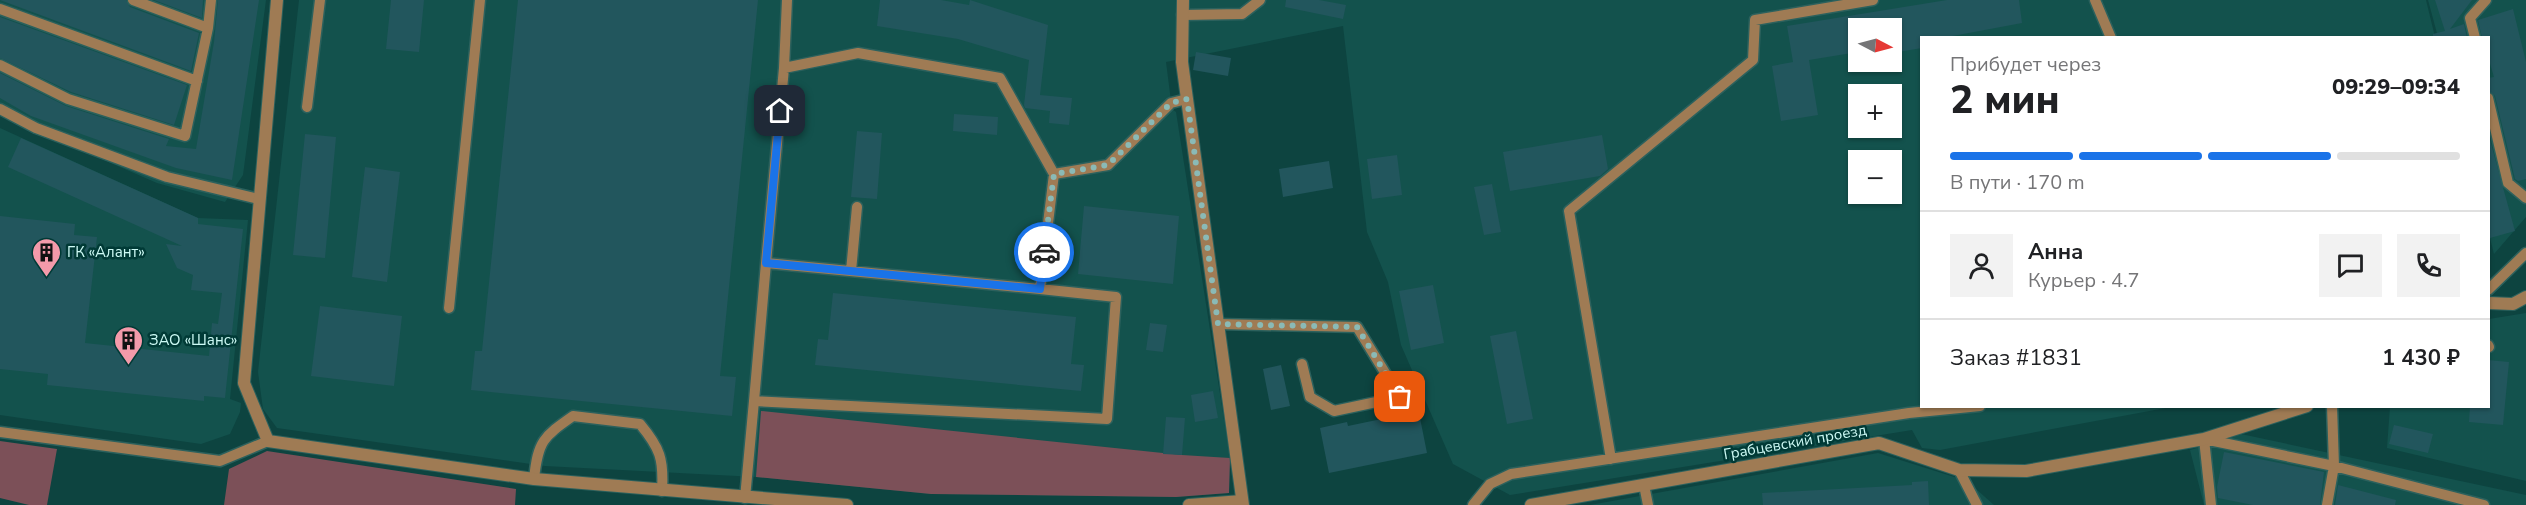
<!DOCTYPE html>
<html lang="ru">
<meta charset="utf-8">
<style>
:root{--surface:#fff;--page:#f2f2f2;--text:#202124;--muted:#757577;--line:#e0e0e0;--accent:#1a73e8}
body{margin:0;font-family:"Nunito Sans",sans-serif;background:var(--page);color:var(--text);height:100vh;display:flex;flex-direction:column;font-size:22px;white-space:nowrap}
*{box-sizing:border-box;margin:0}
p{font-size:20px;color:var(--muted)}
.icon{flex:none;width:33px;height:33px;fill:none;stroke:currentColor;stroke-width:2;stroke-linecap:round;stroke-linejoin:round}
.map{position:relative;flex:1;overflow:hidden}
.details{position:absolute;left:1920px;top:36px;width:570px;height:372px;display:flex;flex-direction:column;background:var(--surface);border-radius:0px;box-shadow:0 2px 4px #0004}
.details>*{flex:none}
.needle{width:39px;rotate:96deg}
.fabs{position:absolute;left:1848px;top:18px;display:grid;gap:12px}
.fabs a{display:grid;place-items:center;width:54px;height:54px;border-radius:0px;background:var(--surface);box-shadow:0 2px 4px #0004;font-size:30px}
.pin{position:absolute;display:grid;place-items:center;width:51px;height:51px;color:#fff;margin:-26px;border-radius:12px;box-shadow:0 3px 9px #0006}
.courier{position:absolute;display:grid;place-items:center;width:60px;height:60px;margin:-30px;border:4px solid #1a73e8;border-radius:50%;background:#fff;color:#222;box-shadow:0 2px 8px #0007}
.headline em{font-style:normal;font-weight:800}
.headline div{display:flex;flex-direction:column-reverse}
.headline{display:flex;align-items:center;justify-content:space-between;height:102px;padding:0 30px}
h1{font-size:39px;font-weight:800;line-height:45px}
.bar{display:grid;grid-template-columns:repeat(4,1fr);gap:9px 6px;align-content:center;height:72px;padding:0 30px}
.bar i{height:8px;border-radius:4px;background:var(--line)}
.bar .current{background:var(--accent)}
.bar p{grid-column:span 4}
.line{display:flex;align-items:center;gap:15px;padding:0 30px;border-top:2px solid var(--line)}
.line div{flex:1}
.round{display:grid;place-items:center;flex:none;width:63px;height:63px;border-radius:0px;background:var(--page)}
.map>svg:first-child{display:block}
.built{fill:#13524d;fill-rule:evenodd}
.green{fill:#7c5058}
.building{fill:#22565d}
.lines{fill:none;stroke-linecap:round;stroke-linejoin:round}
.lane-casing{stroke:#2c615d;stroke-width:13}
.street-casing{stroke:#2c615d;stroke-width:14}
.lane{stroke:#9f7b54;stroke-width:10}
.street{stroke:#9f7b54;stroke-width:12}
.done{stroke:#8abab6;stroke-width:6;stroke-dasharray:0 10.8}
.route{stroke:#1a73e8;stroke-width:8}
.labels{text-anchor:middle;stroke-width:5;stroke-linejoin:round;paint-order:stroke}
.poi-label{font-size:15px;fill:#cdfaf5;stroke:#003a36;text-anchor:start}
.street-label{font-size:15px;fill:#cdfaf5;stroke:#003a36}
</style>
<div class="map">
<svg width="2526" height="505" viewBox="0 0 2526 505">
<rect width="100%" height="100%" fill="#0d4440"/>
<path class="built" d="M0 0H266L243 175 225 202 157 183 0 115Z
M299 0H2426L2435 37 1922 38V406L2171 407 1940 450 1922 448 1912 430 1510 495 1453 464 1401 345 1388 282 1367 232 1343 26 1166 62 1172 109 1176 112 1230 458 1229 493 1176 497 931 494 756 477 545 466 277 428 263 409 258 372ZM1858 28H1892V62H1858ZM1858 94H1892V128H1858ZM1858 160H1892V194H1858Z
M2428 0H2526V217L2494 254 2488 230V38L2438 37Z
M0 128 198 218 248 220 230 399 241 403 240 412 230 434 201 444 0 415Z
M2526 313V481L2387 448 2390 407 2488 406 2489 319Z
M2241 434 2526 495V505H2204L2190 450Z
M1878 453 1967 481 1994 505H1590Z"/>
<path class="green" d="M761 411 1182 455 1230 458 1229 493 1176 497 931 494 756 477Z
M0 441 57 449 47 505H29L0 498Z
M267 451 516 489 515 505H224L229 469Z"/>
<path class="building" d="M0 0H126L130 7 199 33 191 71Z
M154 0H203L202 18Z
M218 0H259L232 180 176 168 31 116 0 98V73L66 106 169 139 166 146 196 149 214 42Z
M391 0H424L419 52 386 49Z
M518 0H758L720 376 736 377 732 416 471 390 475 351H482Z
M880 0H941L969 5 970 0 1048 25 1040 95 1072 98 1069 125 1049 123 1050 111 1025 108 1024 105 1029 60 958 39 877 26Z
M1286 0H1319L1346 5 1343 19 1285 7Z
M1947 0H2019L2022 23 1942 38H1922V48L1892 53V28H1858V52L1809 60 1818 115 1781 121 1772 66 1793 62 1787 26Z
M2435 0H2472L2450 29 2464 24 2467 38H2433V34L2445 31Z
M2513 9 2526 62V179L2518 181 2515 179 2495 96 2488 91V78L2494 77 2488 57V38H2482L2478 20Z
M0 17 187 85 174 125 71 92 0 58Z
M1196 52 1231 58 1228 76 1193 70Z
M954 114 998 117 997 135 953 131Z
M857 131 882 133 877 199 851 197Z
M2488 133 2515 231 2490 238 2488 230Z
M305 134 336 137 325 258 293 255Z
M1602 135 1608 169 1600 176 1510 191 1503 152Z
M21 138 198 218V224L243 229 225 398 204 396V401L47 385 48 374 0 369V216L75 224 74 235 97 237 85 343 209 356 212 323 218 324 222 293 191 290 193 275 177 268 166 244 182 246 8 167Z
M1397 155 1402 195 1372 199 1367 159Z
M1329 161 1333 188 1283 197 1279 169Z
M365 167 400 172 387 282 352 277Z
M1492 184 1501 232 1484 235 1474 187Z
M1084 206 1179 216 1173 284 1078 274Z
M1433 285 1444 343 1411 350 1399 291Z
M833 293 1076 317 1071 364 1084 365 1081 391 815 365 818 339 828 340Z
M320 306 402 316 394 386 311 376Z
M1150 323 1167 325 1163 352 1146 350Z
M1516 331 1533 419 1507 424 1490 336Z
M2488 360 2509 362 2503 425 2469 422 2470 406H2488Z
M1281 365 1290 406 1271 410 1263 369Z
M1213 391 1218 418 1195 422 1191 395Z
M1418 408 1427 453 1329 473 1320 428 1347 422 1348 426 1391 417 1390 414Z
M1166 417 1185 418 1182 455 1163 454Z
M2394 425 2433 434 2428 453 2389 444Z
M2224 452 2324 472 2320 505H2253L2218 498 2217 487Z
M1928 481 1929 505H1763L1762 493 1912 485V482Z
M2338 485 2396 500 2395 505H2335Z"/>
<g class="lines">
<defs>
<path id="lane" d="M133 0 208 28
M2095 0 2111 38
M0 9 197 81
M1182 15 1242 14 1260 0
M2475 38 2470 18 2486 0
M0 65 68 99 185 136 208 28 211 0
M784 68 787 0
M2488 98 2508 183 2526 198
M307 107 320 0
M0 109 36 128 167 177 259 199
M1054 174 1040 289 766 263 784 68 858 53 1000 78 1054 174 1108 165 1171 103 1187 99
M766 263 754 401 1107 419 1116 297 1040 289
M851 271 857 207
M2488 290 2526 253
M449 308 480 0
M1218 324 1357 327 1400 397 1334 411 1310 397 1302 364
M2488 345 2489 347
M0 432 220 461 268 441
M1611 459 1569 211 1753 60 1755 20 1873 0
M1959 470 1977 505
M534 479C538 441 543 437 573 416L640 424C660 448 664 459 662 491
M1644 485 1648 505
M745 498 754 401
M1473 505 1490 484 1511 474 1909 413 1980 406
M2211 505 2204 439 2334 466 2484 505
M2327 505 2334 466 2332 406"/>
<path id="street" d="M277 0 244 383 268 441 534 479 847 505
M1183 0 1182 62 1187 99 1243 505
M2488 303 2513 304 2526 297
M1189 505 1242 501
M1531 505 1879 443 1959 470 2026 471 2204 439 2307 406"/>
</defs>
<use href="#lane" class="lane-casing"/>
<use href="#street" class="street-casing"/>
<use href="#lane" class="lane"/>
<use href="#street" class="street"/>
</g>
<g class="lines">
<path class="done" d="M1044 252 1054 174 1108 165 1171 103 1187 99 1218 324 1357 327 1400 397"/>
<path class="route" d="M780 111 766 263 1040 289 1044 252"/>
</g>
<defs>
<symbol id="building-pin" viewBox="-11 -11 22 30"><path d="M0 17L-7.5 6A9.5 9.5 0 1 1 7.5 6Z" fill="#f39aaa" stroke="#003a36"/><path d="M-4-6H4V6H1V3H-1V6H-4ZM-2.5-4.3h1.7v1.8h-1.7ZM.8-4.3h1.7v1.8H.8ZM-2.5-1h1.7V.8h-1.7ZM.8-1h1.7V.8H.8Z" fill="#111"/></symbol>
</defs>
<g fill-rule="evenodd">
<use href="#building-pin" x="30" y="236" width="33" height="45"/>
<use href="#building-pin" x="112" y="324" width="33" height="45"/>
</g>
<g class="labels">
<g class="poi-label">
<text x="67" y="257">ГК «Алант»</text>
<text x="149" y="345">ЗАО «Шанс»</text>
</g>
<g class="street-label">
<text transform="translate(1795 442) rotate(-10)" y="5">Грабцевский проезд</text>
</g>
</g>
</svg>
<div class="fabs">
<a><svg class="needle" viewBox="-14 -14 28 28"><path d="M0-13l5 13h-10z" fill="#e53935"/><path d="M0 13l5-13h-10z" fill="#757577"/></svg></a>
<a>+</a>
<a>−</a>
</div>
<div class="pin" style="left:1400px;top:397px;background:#ea580c"><svg class="icon" aria-label="bag" viewBox="0 0 24 24"><path d="M5 8h14l-1 12H6zM9 8a3 3 0 0 1 6 0"/></svg></div>
<div class="pin" style="left:780px;top:111px;background:#1f2937"><svg class="icon" aria-label="home" viewBox="0 0 24 24"><path d="M3 11l9-7 9 7M6 9v11h12V9"/></svg></div>
<div class="courier" style="left:1044px;top:252px"><svg class="icon" aria-label="car" viewBox="0 0 24 24"><path d="M5 17H2v-5l4-1 3-4h7l3 4 3 1v5h-3M9 17h6M6 11h13"/><circle cx="7" cy="17" r="2"/><circle cx="17" cy="17" r="2"/></svg></div>
<section class="details">
<div class="headline"><div><h1>2 мин</h1><p>Прибудет через</p></div><em>09:29–09:34</em></div>
<div class="bar"><i class="current"></i><i class="current"></i><i class="current"></i><i></i><p>В пути · 170 m</p></div>
<div class="line" style="height:108px"><a class="round"><svg class="icon" aria-label="person" viewBox="0 0 24 24"><circle cx="12" cy="8" r="4"/><path d="M4 21q1-7 8-7t8 7"/></svg></a><div><b>Анна</b><p>Курьер · 4.7</p></div><a class="round"><svg class="icon" aria-label="chat" viewBox="0 0 24 24"><path d="M4 5h16v11H9l-5 4z"/></svg></a><a class="round"><svg class="icon" aria-label="phone" viewBox="0 0 24 24"><path d="M5 4h4l2 5-3 2q2 4 5 5l2-3 5 2v4C11 20 4 13 5 4z"/></svg></a></div>
<div class="line" style="height:78px"><div>Заказ #1831</div><b>1 430 ₽</b></div>
</section>
</div>
